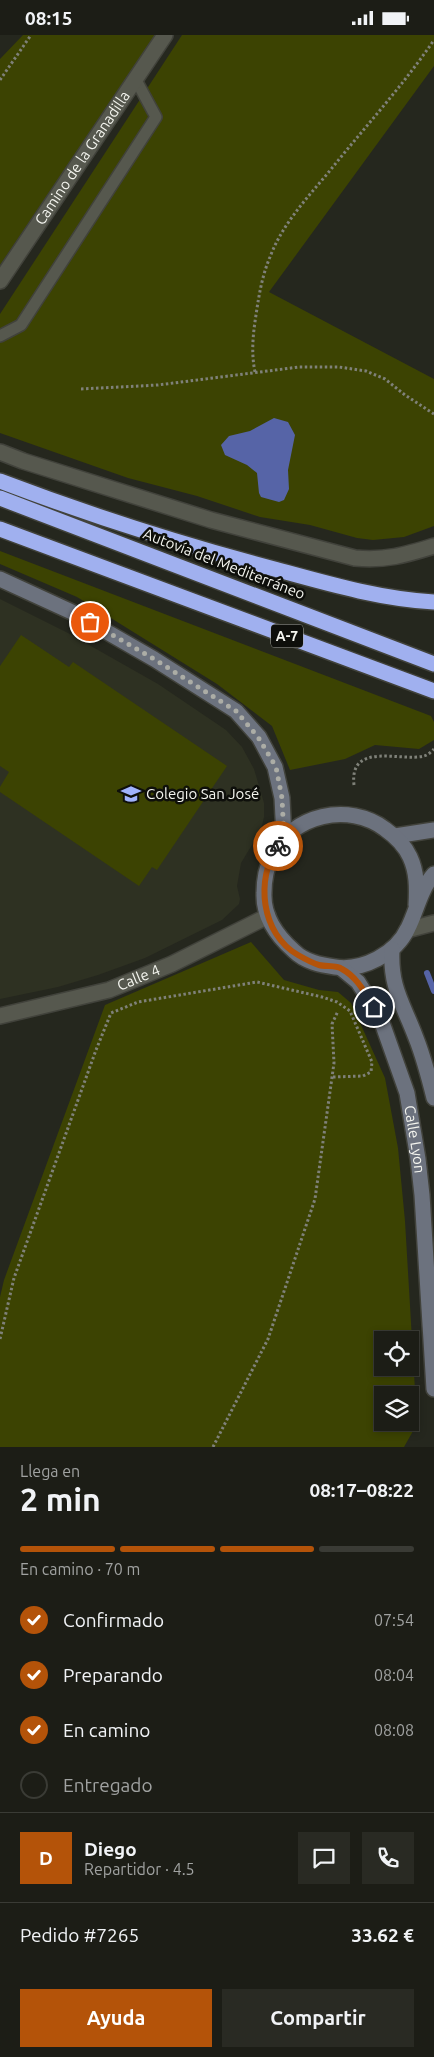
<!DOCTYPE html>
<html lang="es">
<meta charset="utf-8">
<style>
:root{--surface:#1c1d16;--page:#292a23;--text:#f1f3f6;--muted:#a0a2a1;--line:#3a3b35;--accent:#b45309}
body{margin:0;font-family:Ubuntu,sans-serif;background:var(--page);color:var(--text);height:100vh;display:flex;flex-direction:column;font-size:19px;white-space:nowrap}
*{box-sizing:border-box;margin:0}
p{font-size:16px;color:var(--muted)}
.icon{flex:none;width:28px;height:28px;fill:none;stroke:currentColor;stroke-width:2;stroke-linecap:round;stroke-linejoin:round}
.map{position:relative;height:1412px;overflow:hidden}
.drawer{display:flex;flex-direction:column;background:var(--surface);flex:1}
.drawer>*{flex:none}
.tools{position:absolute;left:374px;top:1296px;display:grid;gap:10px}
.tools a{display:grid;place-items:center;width:45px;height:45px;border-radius:0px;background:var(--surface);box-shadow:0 2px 8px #0003,0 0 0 1px var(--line);font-size:25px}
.pin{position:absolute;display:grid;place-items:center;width:42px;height:42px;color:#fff;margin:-21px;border:2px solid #fff;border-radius:50%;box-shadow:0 1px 5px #0007}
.courier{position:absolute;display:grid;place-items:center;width:50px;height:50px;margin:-25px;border:4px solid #b45309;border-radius:50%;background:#fff;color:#222;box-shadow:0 1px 6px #0007}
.headline em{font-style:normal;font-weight:700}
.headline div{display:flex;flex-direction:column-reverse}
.headline{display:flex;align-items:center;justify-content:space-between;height:85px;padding:0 20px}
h1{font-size:32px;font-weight:700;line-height:38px}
.bar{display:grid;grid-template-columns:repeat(4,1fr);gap:8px 5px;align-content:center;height:60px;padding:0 20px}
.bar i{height:6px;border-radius:4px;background:var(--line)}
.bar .selected{background:var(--accent)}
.bar p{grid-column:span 4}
.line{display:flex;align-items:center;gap:12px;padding:0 20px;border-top:1px solid var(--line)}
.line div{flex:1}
.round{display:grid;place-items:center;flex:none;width:52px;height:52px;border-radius:0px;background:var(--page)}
ol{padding:0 20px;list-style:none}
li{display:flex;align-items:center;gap:15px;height:55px}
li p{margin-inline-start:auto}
li .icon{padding:5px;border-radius:50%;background:var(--accent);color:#fff;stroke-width:4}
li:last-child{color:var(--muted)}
li i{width:28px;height:28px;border:2px solid var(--line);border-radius:50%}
.button{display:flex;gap:10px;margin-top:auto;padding:10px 20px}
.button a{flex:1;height:58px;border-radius:0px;background:var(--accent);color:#fff;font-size:20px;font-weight:700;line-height:58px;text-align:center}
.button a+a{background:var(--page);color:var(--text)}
.status{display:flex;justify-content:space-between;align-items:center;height:35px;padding:0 25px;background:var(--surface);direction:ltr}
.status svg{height:14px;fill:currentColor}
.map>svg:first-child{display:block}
.built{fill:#2e3122}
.green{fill:#3c4302;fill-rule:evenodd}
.water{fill:#5664a7}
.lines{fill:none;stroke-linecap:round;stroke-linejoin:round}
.stream{stroke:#5664a7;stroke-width:6}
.lane-casing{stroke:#41423b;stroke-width:14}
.street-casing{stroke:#41423b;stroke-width:18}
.secondary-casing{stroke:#41423b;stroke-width:18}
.highway-casing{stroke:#41423b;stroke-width:18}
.path{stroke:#7f8179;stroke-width:3;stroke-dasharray:2.5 2.5;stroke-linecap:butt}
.lane{stroke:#56584e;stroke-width:11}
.street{stroke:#56584e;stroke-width:15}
.secondary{stroke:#6c727e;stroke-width:15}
.highway{stroke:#a0b0ef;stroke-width:15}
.done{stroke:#acada6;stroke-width:5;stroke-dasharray:0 9}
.route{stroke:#b45309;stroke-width:6}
.labels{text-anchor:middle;stroke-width:5;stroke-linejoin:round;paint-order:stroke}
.shield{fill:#0e0f0b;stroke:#afb0ab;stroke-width:1}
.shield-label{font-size:14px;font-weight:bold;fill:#f4f5ef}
.street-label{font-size:15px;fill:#f4f5ef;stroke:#0e0f0b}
.poi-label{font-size:15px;fill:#f4f5ef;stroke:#0e0f0b;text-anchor:start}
</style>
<div class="status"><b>08:15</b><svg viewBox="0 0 49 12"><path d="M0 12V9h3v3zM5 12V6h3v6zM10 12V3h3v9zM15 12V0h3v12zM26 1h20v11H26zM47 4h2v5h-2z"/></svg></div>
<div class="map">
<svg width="434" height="1412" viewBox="0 0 434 1412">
<rect width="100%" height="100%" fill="#25271e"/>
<path class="built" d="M0 564 68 598 158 649 226 695 242 712 254 734 264 768V782L261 795 241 828 237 851 240 864 239 869 222 885 145 923 98 940 58 952 0 964Z"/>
<path class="green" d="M23 0H156L0 230V24Z
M182 0H434V31L269 257 434 344V491L404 502 373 505 357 503 310 490 260 482 197 461 128 443 0 398V279Z
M0 516 431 681 434 687V705L419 714 375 710 345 724 290 735 272 691 217 649 77 562 0 529Z
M21 600 69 632 73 627 227 731 157 835 152 832 139 851 0 757V752L9 737 0 731V631Z
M251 907 284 945 319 955 338 957 351 968 385 1043 398 1113 405 1186 417 1389 404 1412H0V1262L4 1245 105 970ZM382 1305H410V1332H382ZM382 1360H410V1388H382Z"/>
<path class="water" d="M274 383 288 387 295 400 288 435 289 454 284 465 279 467 261 462 259 458 257 438 247 430 225 420 221 410 229 401 250 396Z"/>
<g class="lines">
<path class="stream" d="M427 938 434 956"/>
<defs>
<path id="lane" d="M0 301 21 290 156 82 136 45"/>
<g id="street">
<path id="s1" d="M0 246 165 0"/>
<path d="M0 417 23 426 211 485 355 523C385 526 405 520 434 511"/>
<path d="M407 895 434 888"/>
<path id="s2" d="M0 981 109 955 172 929 268 881"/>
</g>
<g id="secondary">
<path d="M0 544 74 578 154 624 236 676 259 702 275 732 282 763 284 803"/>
<path d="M395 801 434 795"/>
<path d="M416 870C417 853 417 837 410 822 405 811 395 801 385 794 349 767 292 779 272 821 266 833 264 845 264 858 263 881 277 901 294 916 305 927 321 930 335 932 363 936 396 919 408 893 417 875 420 855 434 839"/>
<path d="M392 914C390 953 403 968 416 1003 424 1023 429 1043 434 1063"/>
<path id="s3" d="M341 933 358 947 380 982 407 1058 418 1124 422 1160 434 1354"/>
</g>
<path id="highway" d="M0 446C92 481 183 510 278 535 329 549 381 564 434 567
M0 463 434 629
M0 494 434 656"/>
</defs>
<use href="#lane" class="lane-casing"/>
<use href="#street" class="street-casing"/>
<use href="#secondary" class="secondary-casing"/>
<use href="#highway" class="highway-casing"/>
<path class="path" d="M0 45 31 0
M255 337C251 318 253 299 256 280 259 260 262 241 270 222 282 190 306 164 328 138 363 94 402 52 434 5
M81 354 158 350 299 332H339L366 336 385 344 405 360 434 379
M354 750C349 706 401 727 424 721 428 720 431 717 434 714
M0 1304 14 1243 96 1015 111 978 138 967 257 947 322 962 337 967 350 976 372 1027 371 1037 363 1041 332 1042
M213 1412 268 1304 315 1164 334 1028 332 989 338 976"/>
<use href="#lane" class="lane"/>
<use href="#street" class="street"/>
<use href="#secondary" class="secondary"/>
<use href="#highway" class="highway"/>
</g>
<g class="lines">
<path class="done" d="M90 587 154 624 236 676 258 702 276 732 282 763 284 803 278 811"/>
<path class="route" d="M278 811C255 844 261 899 298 920 305 924 312 928 319 930 326 932 336 930 342 934 357 942 365 958 374 972"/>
</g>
<defs>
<symbol id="school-bare" viewBox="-9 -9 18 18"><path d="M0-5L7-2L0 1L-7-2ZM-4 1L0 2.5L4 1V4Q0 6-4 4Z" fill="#a0b3fd" stroke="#0e0f0b" stroke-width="2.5" paint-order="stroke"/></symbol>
</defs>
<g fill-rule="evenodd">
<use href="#school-bare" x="117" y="745" width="28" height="28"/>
</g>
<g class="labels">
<rect class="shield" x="271" y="589.5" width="32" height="23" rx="4"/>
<g class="shield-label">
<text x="287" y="606">A-7</text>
</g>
<g class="street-label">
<text dy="5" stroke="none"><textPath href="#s1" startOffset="148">Camino de la Granadilla</textPath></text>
<text transform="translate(224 529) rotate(21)" y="5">Autovía del Mediterráneo</text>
<text dy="5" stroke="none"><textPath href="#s2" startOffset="144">Calle 4</textPath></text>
<text dy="5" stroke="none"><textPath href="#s3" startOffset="191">Calle Lyon</textPath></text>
</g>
<g class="poi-label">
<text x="146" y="764">Colegio San José</text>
</g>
</g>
</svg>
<div class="tools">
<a><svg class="icon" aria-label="locate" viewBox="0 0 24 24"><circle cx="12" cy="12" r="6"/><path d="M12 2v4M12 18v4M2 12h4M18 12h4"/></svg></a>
<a><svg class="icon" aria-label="layers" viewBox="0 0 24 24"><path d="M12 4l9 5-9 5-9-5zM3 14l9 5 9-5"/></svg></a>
</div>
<div class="pin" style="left:90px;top:587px;background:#ea580c"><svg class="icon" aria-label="bag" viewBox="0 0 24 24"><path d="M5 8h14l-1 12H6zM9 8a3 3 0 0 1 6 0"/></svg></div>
<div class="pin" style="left:374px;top:972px;background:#1f2937"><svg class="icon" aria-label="home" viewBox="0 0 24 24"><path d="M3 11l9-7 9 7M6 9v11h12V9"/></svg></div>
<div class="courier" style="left:278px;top:811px"><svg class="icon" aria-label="bike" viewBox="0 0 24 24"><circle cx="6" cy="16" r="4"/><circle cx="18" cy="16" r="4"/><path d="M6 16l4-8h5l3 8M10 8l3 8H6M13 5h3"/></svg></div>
</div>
<section class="drawer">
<div class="headline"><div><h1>2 min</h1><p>Llega en</p></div><em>08:17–08:22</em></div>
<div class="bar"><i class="selected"></i><i class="selected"></i><i class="selected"></i><i></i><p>En camino · 70 m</p></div>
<ol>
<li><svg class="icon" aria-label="check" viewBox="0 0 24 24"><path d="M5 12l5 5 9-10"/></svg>Confirmado<p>07:54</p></li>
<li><svg class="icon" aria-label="check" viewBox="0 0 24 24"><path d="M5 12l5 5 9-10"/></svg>Preparando<p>08:04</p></li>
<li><svg class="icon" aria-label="check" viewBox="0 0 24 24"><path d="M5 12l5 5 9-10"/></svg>En camino<p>08:08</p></li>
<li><i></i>Entregado</li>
</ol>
<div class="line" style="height:90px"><b class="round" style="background:var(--accent);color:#fff">D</b><div><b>Diego</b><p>Repartidor · 4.5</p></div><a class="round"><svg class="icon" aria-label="chat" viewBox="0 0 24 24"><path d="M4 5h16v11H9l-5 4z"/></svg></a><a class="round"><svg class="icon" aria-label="phone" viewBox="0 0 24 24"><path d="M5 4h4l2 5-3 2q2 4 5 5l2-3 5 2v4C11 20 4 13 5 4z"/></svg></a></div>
<div class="line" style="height:65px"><div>Pedido #7265</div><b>33.62 €</b></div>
<div class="button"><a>Ayuda</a><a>Compartir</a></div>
</section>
